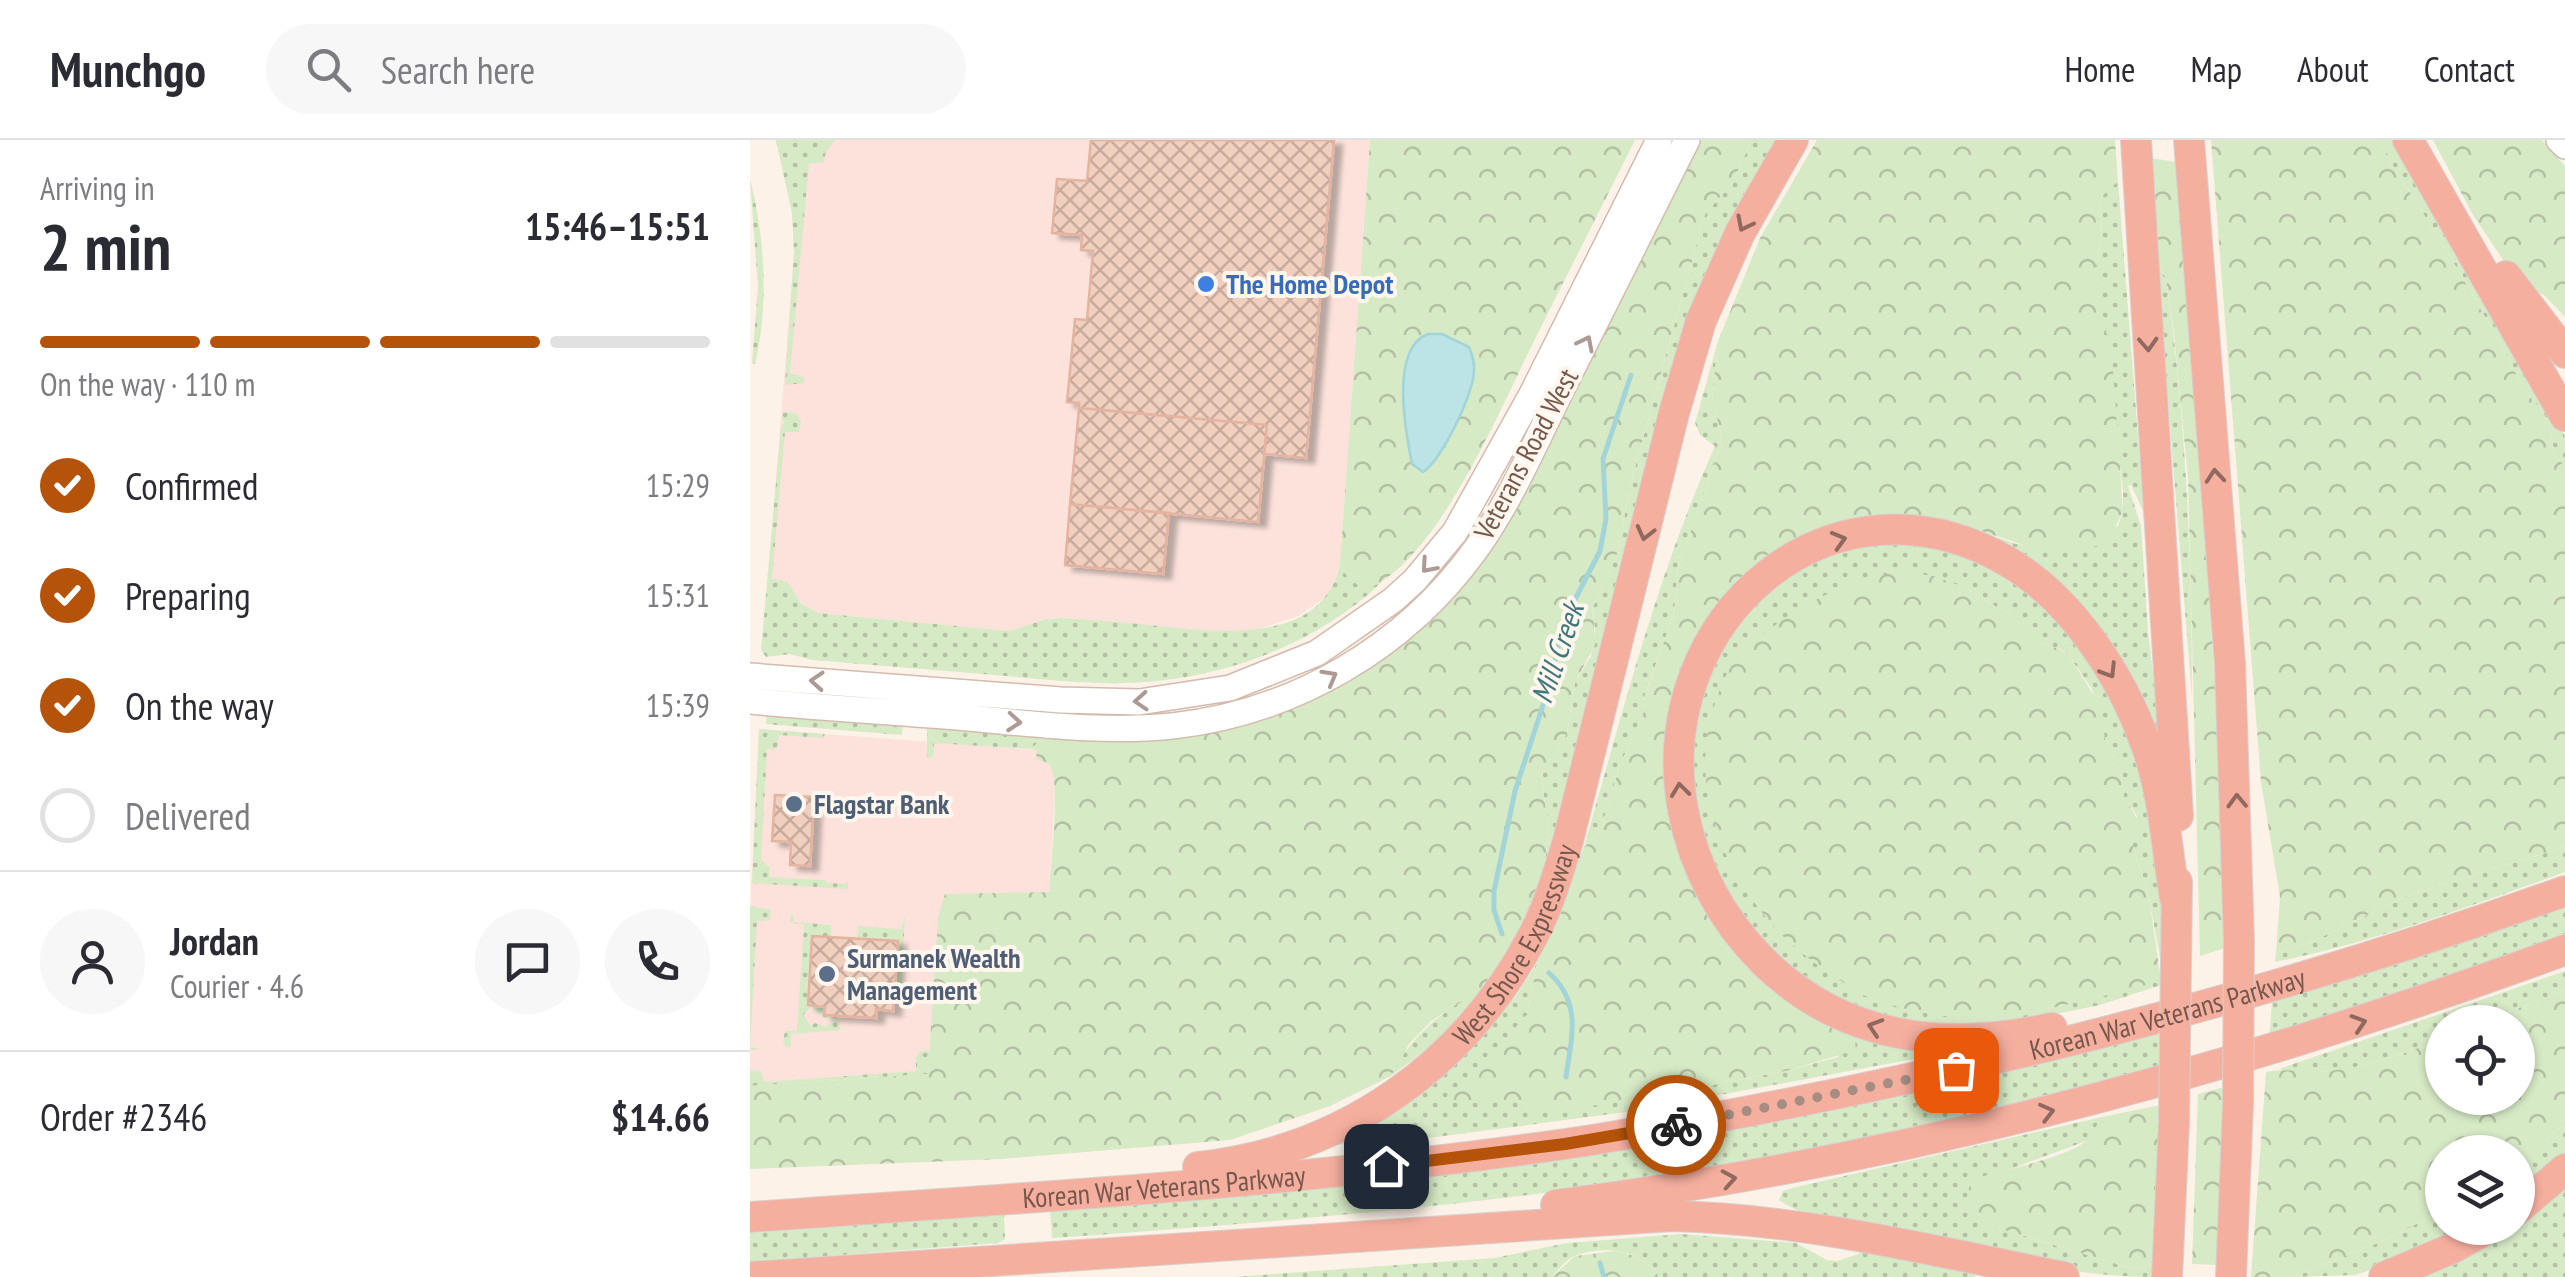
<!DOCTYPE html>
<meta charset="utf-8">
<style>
:root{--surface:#fff;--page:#f7f7f7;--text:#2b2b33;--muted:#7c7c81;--line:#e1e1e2;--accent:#b45309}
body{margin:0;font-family:"PT Sans Narrow",sans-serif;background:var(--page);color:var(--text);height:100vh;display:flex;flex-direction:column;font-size:38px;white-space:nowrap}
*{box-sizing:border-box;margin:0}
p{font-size:32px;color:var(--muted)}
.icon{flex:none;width:55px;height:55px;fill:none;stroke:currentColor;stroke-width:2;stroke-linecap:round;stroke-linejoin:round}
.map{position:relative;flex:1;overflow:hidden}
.sheet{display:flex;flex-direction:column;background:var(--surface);width:750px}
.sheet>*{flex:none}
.tools{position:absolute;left:1675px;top:865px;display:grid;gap:20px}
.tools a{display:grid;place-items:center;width:110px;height:110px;border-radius:50%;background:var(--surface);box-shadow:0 2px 8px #0004;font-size:50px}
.pin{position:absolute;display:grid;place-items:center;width:85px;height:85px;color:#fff;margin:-42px;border-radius:20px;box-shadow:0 5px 15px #0006}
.courier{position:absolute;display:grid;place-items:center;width:100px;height:100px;margin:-50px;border:8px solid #b45309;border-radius:50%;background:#fff;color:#222;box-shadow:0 2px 12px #0007}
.head em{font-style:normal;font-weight:700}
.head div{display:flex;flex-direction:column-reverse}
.head{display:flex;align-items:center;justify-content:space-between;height:170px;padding:0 40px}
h1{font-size:65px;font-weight:700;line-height:75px}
.bar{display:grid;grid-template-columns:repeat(4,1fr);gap:15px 10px;align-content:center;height:120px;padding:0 40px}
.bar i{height:12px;border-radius:8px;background:var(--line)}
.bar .selected{background:var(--accent)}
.bar p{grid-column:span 4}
.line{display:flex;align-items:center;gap:25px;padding:0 40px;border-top:2px solid var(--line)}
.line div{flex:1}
.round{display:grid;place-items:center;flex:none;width:105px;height:105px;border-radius:52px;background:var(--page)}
ol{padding:0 40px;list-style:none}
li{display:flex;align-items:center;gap:30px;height:110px}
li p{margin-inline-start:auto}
li .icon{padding:10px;border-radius:50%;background:var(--accent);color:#fff;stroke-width:4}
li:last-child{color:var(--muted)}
li i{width:55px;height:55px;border:5px solid var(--line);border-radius:50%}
header{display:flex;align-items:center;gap:60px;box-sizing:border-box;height:140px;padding:0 50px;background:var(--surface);border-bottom:2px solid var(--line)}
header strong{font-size:48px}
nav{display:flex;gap:55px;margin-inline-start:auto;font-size:35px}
.search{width:700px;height:90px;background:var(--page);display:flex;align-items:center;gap:25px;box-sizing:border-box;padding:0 35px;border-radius:55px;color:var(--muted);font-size:38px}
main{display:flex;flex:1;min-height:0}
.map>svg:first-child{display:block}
.commercial{fill:#fce2db}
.grass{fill:url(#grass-dots)}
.forest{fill:url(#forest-crowns);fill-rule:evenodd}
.water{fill:#bce3e6;stroke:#a2d4d8;stroke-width:2.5}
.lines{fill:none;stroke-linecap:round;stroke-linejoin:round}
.stream{stroke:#a2d4d8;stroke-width:5}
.building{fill:url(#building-cross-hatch);stroke:#e4b4a0;stroke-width:2.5;filter:url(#shadow)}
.secondary-casing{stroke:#d3bbae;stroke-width:28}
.highway-casing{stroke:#d9d0cd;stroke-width:32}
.secondary{stroke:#fff;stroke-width:25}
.highway{stroke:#f5af9f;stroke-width:30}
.highway-bridge-casing{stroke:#d9d0cd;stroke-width:32;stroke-linecap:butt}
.highway-bridge{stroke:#f5af9f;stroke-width:30}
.oneway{stroke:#8f695d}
.oneway2{stroke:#ad9a94}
.done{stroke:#a58d82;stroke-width:10;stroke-dasharray:0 18}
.route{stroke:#b45309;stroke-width:12}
.shop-dot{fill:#3f7fe0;stroke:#fff7ee;stroke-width:4}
.service-dot{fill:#5c6f8a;stroke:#fff7ee;stroke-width:4}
.labels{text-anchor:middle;stroke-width:8;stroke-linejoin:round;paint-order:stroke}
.shop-label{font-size:28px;font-weight:bold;fill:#366cbe;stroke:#fff7ee;text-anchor:start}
.street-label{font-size:28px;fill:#76574c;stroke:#fff7ee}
.service-label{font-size:28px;font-weight:bold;fill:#4e5e75;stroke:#fff7ee;text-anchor:start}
.water-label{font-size:30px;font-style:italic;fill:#3f767b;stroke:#fff7ee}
</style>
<header>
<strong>Munchgo</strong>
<div class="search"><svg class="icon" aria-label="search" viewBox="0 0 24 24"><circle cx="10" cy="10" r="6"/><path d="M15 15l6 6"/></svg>Search here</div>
<nav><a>Home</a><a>Map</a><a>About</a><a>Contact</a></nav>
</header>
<main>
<section class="sheet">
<div class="head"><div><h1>2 min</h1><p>Arriving in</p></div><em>15:46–15:51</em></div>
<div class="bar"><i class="selected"></i><i class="selected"></i><i class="selected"></i><i></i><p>On the way · 110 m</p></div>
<ol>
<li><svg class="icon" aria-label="check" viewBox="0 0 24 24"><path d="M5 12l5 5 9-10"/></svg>Confirmed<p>15:29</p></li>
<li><svg class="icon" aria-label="check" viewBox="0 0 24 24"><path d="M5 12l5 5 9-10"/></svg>Preparing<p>15:31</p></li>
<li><svg class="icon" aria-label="check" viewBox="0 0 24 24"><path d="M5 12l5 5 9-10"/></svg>On the way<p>15:39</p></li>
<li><i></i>Delivered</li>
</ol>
<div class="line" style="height:180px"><a class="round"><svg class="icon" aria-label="person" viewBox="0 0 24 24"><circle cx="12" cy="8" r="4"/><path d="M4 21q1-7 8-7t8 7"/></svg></a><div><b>Jordan</b><p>Courier · 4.6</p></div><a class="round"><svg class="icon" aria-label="chat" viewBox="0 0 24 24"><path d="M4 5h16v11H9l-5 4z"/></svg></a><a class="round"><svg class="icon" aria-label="phone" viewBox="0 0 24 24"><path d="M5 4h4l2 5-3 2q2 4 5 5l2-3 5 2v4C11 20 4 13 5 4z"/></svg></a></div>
<div class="line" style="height:130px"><div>Order #2346</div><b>$14.66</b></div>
</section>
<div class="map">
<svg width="1815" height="1137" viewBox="0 0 1815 1137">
<defs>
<pattern id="grass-dots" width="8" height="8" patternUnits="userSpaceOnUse" patternTransform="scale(2.5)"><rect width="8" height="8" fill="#d7eac6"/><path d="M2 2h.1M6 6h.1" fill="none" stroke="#b3c0a3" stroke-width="1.8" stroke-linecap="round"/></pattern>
<pattern id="forest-crowns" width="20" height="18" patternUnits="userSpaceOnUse" patternTransform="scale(2.5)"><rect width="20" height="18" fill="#d7eac6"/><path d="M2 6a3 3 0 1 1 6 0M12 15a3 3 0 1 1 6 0" fill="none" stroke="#b3c0a3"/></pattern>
<pattern id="building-cross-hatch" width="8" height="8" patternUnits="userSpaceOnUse" patternTransform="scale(2.5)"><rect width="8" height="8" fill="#f1cfbf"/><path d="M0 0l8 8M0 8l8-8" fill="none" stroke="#c8ab9d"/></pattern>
<filter id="shadow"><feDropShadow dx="8" dy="5" stdDeviation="2.5" flood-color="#0004"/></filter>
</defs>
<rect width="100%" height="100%" fill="#fcf2e7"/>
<path class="commercial" d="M26 0H620L590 423 582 449 576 457 548 476 503 491 465 493 311 478 296 479 260 491 68 473 51 463 38 442 18 440 44 113 42 73Z
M9 589 287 610 303 631 305 652 299 753 196 755 188 777 178 934 0 946V773Z"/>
<path class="grass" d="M26 0H85L76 12 73 23H59L40 233 54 237V243L35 245 44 113 42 73Z
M1002 0H1032L1005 45 791 748 799 692 792 642 793 628 817 594 825 542 841 516 845 491 843 467 867 414 881 342 955 74 982 43Z
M1627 0H1647L1815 296V326L1805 316 1799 284 1793 272 1771 247 1760 220 1699 115Z
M0 39C15 97 19 166 5 224L2 223 8 147Z
M1368 41 1394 373 1381 345 1378 346 1391 386 1398 492 1411 600 1358 514 1184 382 1209 384 1266 404 1330 409 1368 386 1373 371V350L1345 131 1352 99 1350 58Z
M1407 124 1416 138C1436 278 1442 417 1442 558Z
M968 201 962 261 971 292 970 307 928 428 924 473 893 560 894 572 870 625 852 685 845 698 834 707C873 571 907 435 965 306L950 295 945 283Z
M33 272 46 273 51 281 49 292H35L22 439 38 442 51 463 68 473 260 491 296 479 311 478C337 480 363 481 389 484 452 490 573 512 590 423 598 443 612 452 632 442 558 512 453 546 352 543 316 542 280 538 245 535 184 530 123 525 62 520L40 514 16 517 11 510 31 287 35 282 32 280Z
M1157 404C1192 409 1234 419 1264 440 1342 494 1391 600 1408 692 1415 736 1412 784 1412 829L1399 757 1382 704 1387 676 1374 657 1371 633 1355 599 1342 549 1319 516 1312 510 1288 501 1263 477 1214 447 1257 879 1411 841V845L1350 865 1258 884 1205 890 1106 869 1059 841 1007 796 966 733 944 663 942 596 969 507 1027 442 1065 421 1122 405Z
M17 573 153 584 152 595 16 584Z
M177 585 295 596 281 609 184 603 183 617 177 619Z
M9 589 75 594 73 598 29 595 27 609H17L11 719 19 727V737L75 740 77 743 95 744 98 741V749L2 743Z
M1815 707V732C1720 766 1625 802 1525 822L1526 813 1559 803 1659 755Z
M1815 765V797L1519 903 1522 861Z
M0 766 21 770 20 780 7 781 0 907 12 909 0 910Z
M42 770 44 782 81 785V797H62L58 865 75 867 90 878 75 879 62 867 53 875 61 886 65 883 76 887 83 881H90L89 890 41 894V907H36L33 903 35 891H47L54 785 40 782Z
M155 776 151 851H144L107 799 108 786 151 789Z
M787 823 777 875 719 941 751 961H768L783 968 883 960 1040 930 1088 917 1096 888 1196 913 883 971 671 999 585 1005 717 911 766 856Z
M1815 831V850L1733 882H1692V898C1648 918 1577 941 1529 929Z
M739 844 707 886 641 936C662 892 698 868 739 844Z
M1411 893 1410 926C1051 1038 675 1072 302 1098L300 1068 659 1034Z
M170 911H180L178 934 0 946V930L11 931 14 942 166 931V918Z
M1352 977 1339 1000 1255 1031 1238 1085 1384 1129 1403 1126 1402 1137C1317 1137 1231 1112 1149 1094 1114 1087 1058 1081 1029 1060L1033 1051 1042 1048Z
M1815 983V1017L1768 1057V1024Z
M1815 1046V1137H1666L1761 1088H1768V1083Z
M1692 1070V1088H1719L1657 1118 1605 1135 1543 1137 1640 1098Z
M241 1074 254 1075 255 1099 248 1103 0 1122V1093Z
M931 1094 1046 1103 1077 1120 1087 1121 1120 1110 1224 1129 1225 1137H909C894 1110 854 1105 827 1115 816 1119 809 1129 802 1137H483L744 1118 817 1103Z"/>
<path class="forest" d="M620 0H885C852 66 818 133 785 199 751 267 691 413 622 447 605 446 597 440 590 423ZM692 194 719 207 710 274 685 320C654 277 650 281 656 227Z
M949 0H1002L982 43 955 74 881 342 867 414 843 467 845 505 825 542 817 594 793 629 792 642 799 692 791 748 777 785 739 844 680 882 659 904 641 936 580 966 480 1000 251 1019 0 1029V946L178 934 188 777 195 754 299 752C300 730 311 641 300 626 296 621 292 621 286 619L287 610 281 609 295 596 461 592 671 486 864 171Z
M1067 0H1365L1368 41 1350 58 1352 99 1345 131 1363 229 1373 371 1360 398 1347 406 1330 409H1286L1209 384 1184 382 1063 400 937 526 946 741 1104 896 1106 910 1040 930 883 960 805 971 783 968 768 961 708 964 703 960 704 954 777 875 787 823 834 707 845 698 852 685 870 625 894 572 893 561 924 473 928 428 970 307 971 292 962 261 968 201 1010 98Z
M1461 0H1627L1699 115 1760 220 1771 247 1793 272 1799 284 1805 316 1815 326V707L1659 755 1559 803 1526 813 1530 757 1511 642Z
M1683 0H1792L1815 26V177L1795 156 1767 141 1723 75Z
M1400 18 1427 22 1467 569 1475 808 1450 816 1438 338 1424 194 1416 138 1407 123Z
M1157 432 1183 436 1214 447 1263 477 1288 501 1311 510 1319 516 1350 565 1355 599 1371 633 1374 656 1391 686 1389 695 1383 698 1382 704 1399 757 1411 841C1375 851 1338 860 1301 868 1287 872 1272 877 1257 879 1218 882 1160 873 1123 859 1109 854 1096 844 1084 836 996 782 931 670 964 567 969 549 978 527 991 513 1007 497 1026 484 1045 472 1081 450 1115 434 1157 432Z
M1815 850V983L1768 1024V1012H1692V1070L1640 1098 1543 1137H1501L1516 932C1536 927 1558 934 1579 931 1617 927 1657 914 1692 898V958H1768V882H1733Z
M1474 947 1467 1125 1442 1124 1448 954Z
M1410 965 1403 1126 1384 1129 1238 1085 1222 1074 1216 1062 1221 1040C1248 1030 1323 1018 1340 997 1345 991 1346 984 1352 977Z
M865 1111C883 1115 899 1119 909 1137H802L825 1116Z"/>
<path class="water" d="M678 194H692L719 207C722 215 725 222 724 231 724 253 691 321 673 332L662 324C656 294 639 208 678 194Z"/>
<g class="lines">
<path class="stream" d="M752 794 744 770V751L765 651 797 553 815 479 850 411 856 379 853 319 881 235
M799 833C833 863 821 899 816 937
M850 1123 854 1137"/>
</g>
<path class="building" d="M341 0H584L556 318 514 314 517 285 329 268V263L317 262 325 179 337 180 343 111 331 110 332 95 302 93 307 39 337 41Z
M329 268 517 285 508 382 320 364Z
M320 364 419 373 413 434 315 425Z
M25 655 64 657 60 726 40 725 41 702 22 701Z
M62 796 148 801 143 871 126 869V878L74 875 75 867 58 865Z"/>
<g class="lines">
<defs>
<path id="secondary" d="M1809 0 1815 6
M0 536 311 560 389 562 480 548 567 513 643 460 665 440 705 392 782 254 909 0
M0 561C73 568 146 572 218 578 286 584 354 593 422 586 543 573 655 508 726 409 762 359 787 298 815 243 856 162 897 81 937 0"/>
<g id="highway">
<path d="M1386 0 1428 676"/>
<path d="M1439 0 1480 524 1489 802"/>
<path d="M1658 0 1815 276"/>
<path d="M1756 136 1815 213"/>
<path d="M1426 820 1427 742"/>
<path d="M1302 888C1196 911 1094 901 1013 821 972 780 944 728 933 670 898 477 1084 318 1260 423 1322 460 1371 535 1395 602 1414 652 1416 705 1425 758"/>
<path id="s1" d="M448 1027C595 1011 716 925 784 794 799 765 808 733 818 701L924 273 951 181 990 93 1043 0"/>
<path d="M806 1065C1152 1021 1488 930 1815 810"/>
<path d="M1768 1069 1815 1029"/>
<path id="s2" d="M0 1077C272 1058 545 1043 815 1004 874 996 931 984 989 973 1271 920 1545 848 1815 751"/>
<path d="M0 1137 922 1076C1055 1079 1184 1111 1314 1137"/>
<path d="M1417 1137 1424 982"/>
<path d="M1481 1137 1488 964"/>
<path d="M1634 1137 1703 1108 1739 1088"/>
</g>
</defs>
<use href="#secondary" class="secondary-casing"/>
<use href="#highway" class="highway-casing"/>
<use href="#secondary" class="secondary"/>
<use href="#highway" class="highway"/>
<defs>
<path id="highway-bridge" d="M1488 964 1489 802
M1424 982 1426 820"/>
</defs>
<use href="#highway-bridge" class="highway-bridge-casing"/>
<use href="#highway-bridge" class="highway-bridge"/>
</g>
<defs><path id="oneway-chevron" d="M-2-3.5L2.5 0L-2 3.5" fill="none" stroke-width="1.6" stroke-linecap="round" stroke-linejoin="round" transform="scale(2.5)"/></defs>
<g class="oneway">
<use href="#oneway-chevron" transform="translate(994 84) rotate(117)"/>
<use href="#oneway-chevron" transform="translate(1398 204) rotate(87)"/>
<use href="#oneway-chevron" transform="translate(1465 336) rotate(-95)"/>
<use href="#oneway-chevron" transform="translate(895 393) rotate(104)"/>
<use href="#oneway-chevron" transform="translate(1089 400) rotate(-16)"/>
<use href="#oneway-chevron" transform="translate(1359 531) rotate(58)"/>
<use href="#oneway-chevron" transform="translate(930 650) rotate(-97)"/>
<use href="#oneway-chevron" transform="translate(1487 661) rotate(-92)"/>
<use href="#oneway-chevron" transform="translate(1609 883) rotate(-18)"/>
<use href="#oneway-chevron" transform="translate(1125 887) rotate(-162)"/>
<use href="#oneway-chevron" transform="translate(1297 972) rotate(-14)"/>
<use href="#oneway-chevron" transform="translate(979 1039) rotate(-10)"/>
</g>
<g class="oneway2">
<use href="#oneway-chevron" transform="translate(836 203) rotate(-63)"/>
<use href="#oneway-chevron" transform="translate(678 426) rotate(131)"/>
<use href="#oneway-chevron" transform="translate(580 537) rotate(-29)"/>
<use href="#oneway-chevron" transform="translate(67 541) rotate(-176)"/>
<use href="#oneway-chevron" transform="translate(391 561) rotate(176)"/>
<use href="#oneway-chevron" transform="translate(264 582) rotate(5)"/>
</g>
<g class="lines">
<path class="done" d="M926 985 1206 930"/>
<path class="route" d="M636 1026 815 1004 926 985"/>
</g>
<circle class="shop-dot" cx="456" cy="144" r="10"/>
<g class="service-dot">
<circle cx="44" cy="664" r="10"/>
<circle cx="77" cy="834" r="10"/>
</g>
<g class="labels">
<g class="shop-label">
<text x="476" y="154">The Home Depot</text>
</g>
<g class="street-label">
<text transform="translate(776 314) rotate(-62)" y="10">Veterans Road West</text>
<text dy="10" stroke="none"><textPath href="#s1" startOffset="408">West Shore Expressway</textPath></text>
<text dy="10" stroke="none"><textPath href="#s2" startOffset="1435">Korean War Veterans Parkway</textPath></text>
<text dy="10" stroke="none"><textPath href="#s2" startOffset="415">Korean War Veterans Parkway</textPath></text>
</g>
<g class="service-label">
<text x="64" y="674">Flagstar Bank</text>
<text x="97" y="828">Surmanek Wealth<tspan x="97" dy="32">Management</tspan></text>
</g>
<g class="water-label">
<text transform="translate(808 513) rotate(-71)" y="10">Mill Creek</text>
</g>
</g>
</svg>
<div class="tools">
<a><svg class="icon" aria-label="locate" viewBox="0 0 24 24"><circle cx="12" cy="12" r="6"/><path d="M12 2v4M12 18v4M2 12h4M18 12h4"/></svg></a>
<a><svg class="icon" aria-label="layers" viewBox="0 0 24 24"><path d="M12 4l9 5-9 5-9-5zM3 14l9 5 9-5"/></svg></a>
</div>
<div class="pin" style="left:1206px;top:930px;background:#ea580c"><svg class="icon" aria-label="bag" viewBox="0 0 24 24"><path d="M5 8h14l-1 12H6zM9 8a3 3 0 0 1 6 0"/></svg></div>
<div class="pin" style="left:636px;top:1026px;background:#1f2937"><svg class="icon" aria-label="home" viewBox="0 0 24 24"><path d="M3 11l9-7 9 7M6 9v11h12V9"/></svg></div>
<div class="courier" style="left:926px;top:985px"><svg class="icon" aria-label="bike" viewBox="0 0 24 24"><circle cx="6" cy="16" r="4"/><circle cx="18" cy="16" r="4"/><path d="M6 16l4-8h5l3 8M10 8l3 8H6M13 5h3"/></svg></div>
</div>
</main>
